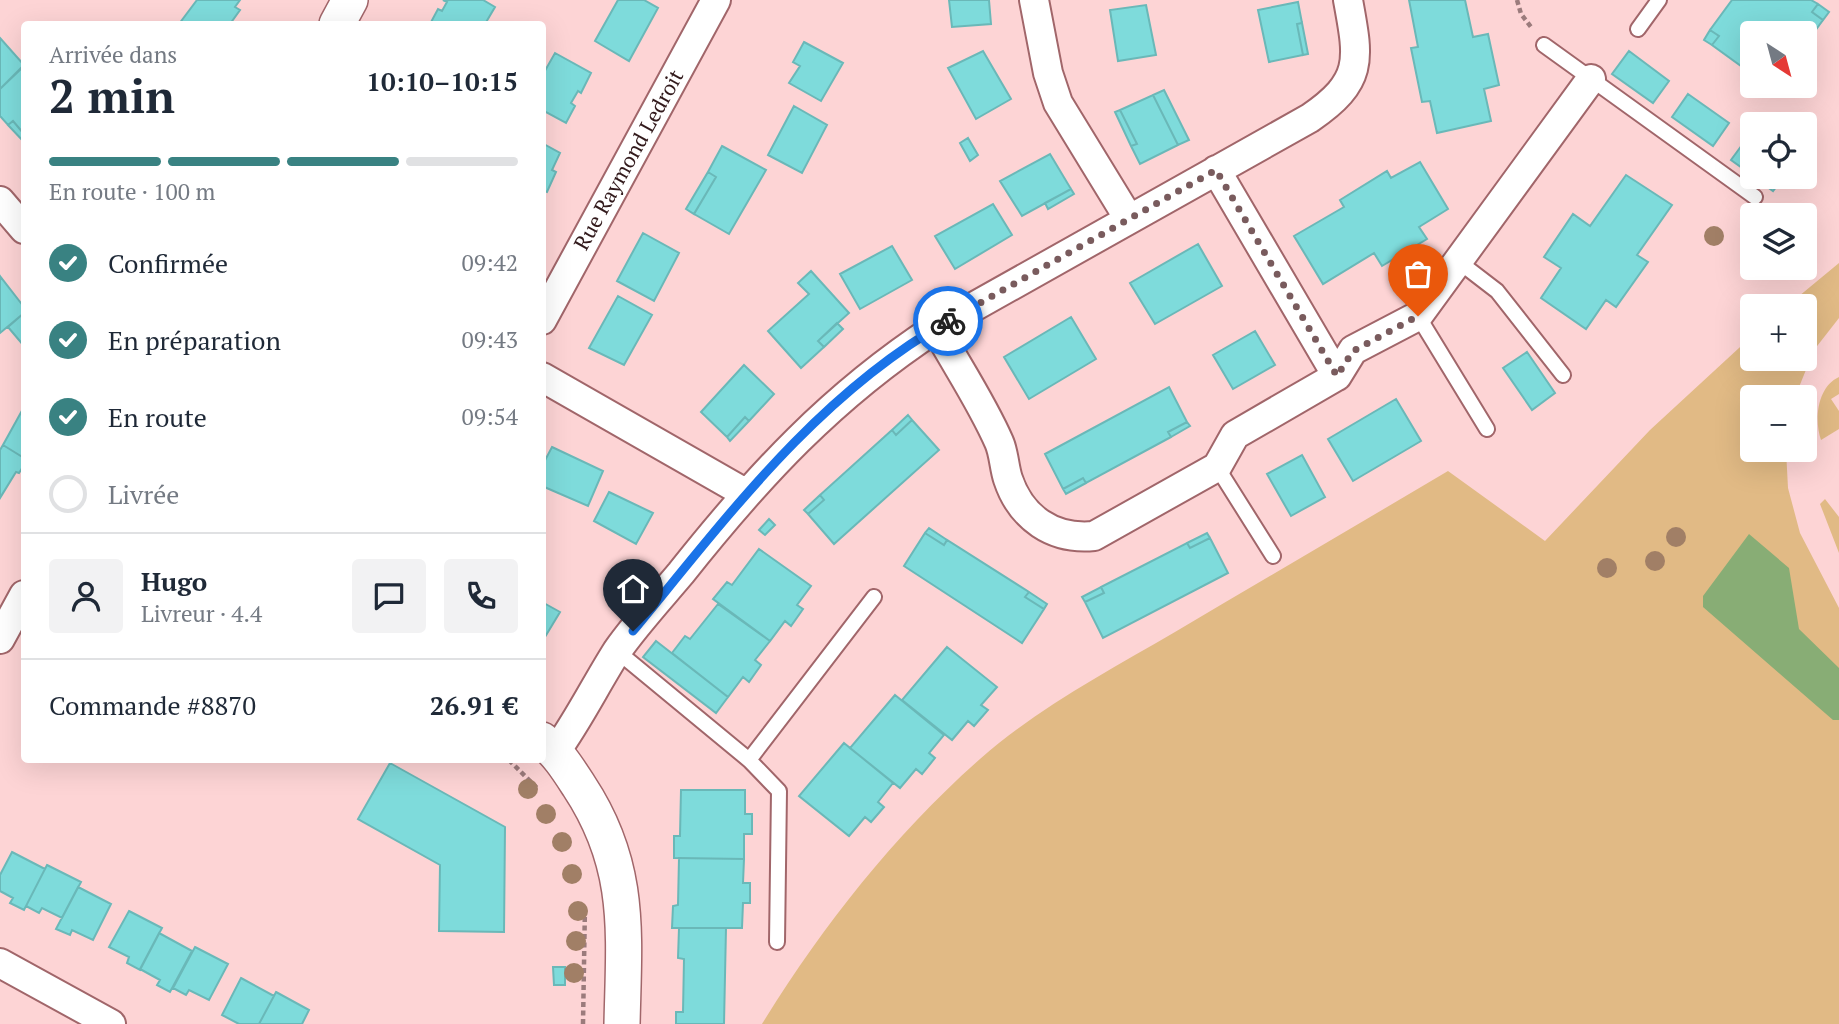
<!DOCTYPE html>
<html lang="fr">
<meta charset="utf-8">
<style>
:root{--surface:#fff;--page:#f2f2f3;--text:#1f2937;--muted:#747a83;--line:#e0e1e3;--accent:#398282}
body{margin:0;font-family:"PT Serif",serif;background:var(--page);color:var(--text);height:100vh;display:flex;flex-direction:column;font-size:26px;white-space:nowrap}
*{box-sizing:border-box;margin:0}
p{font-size:23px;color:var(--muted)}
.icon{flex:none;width:38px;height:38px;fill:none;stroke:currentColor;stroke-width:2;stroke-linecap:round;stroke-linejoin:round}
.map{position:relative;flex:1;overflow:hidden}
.details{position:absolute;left:21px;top:21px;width:525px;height:742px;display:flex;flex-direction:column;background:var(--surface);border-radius:7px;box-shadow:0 7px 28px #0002}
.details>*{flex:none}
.needle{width:46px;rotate:144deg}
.fabs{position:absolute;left:1740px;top:21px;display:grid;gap:14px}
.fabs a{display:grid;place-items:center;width:77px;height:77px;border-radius:7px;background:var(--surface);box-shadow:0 7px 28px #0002;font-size:35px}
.pin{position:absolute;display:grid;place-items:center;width:60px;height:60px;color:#fff;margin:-72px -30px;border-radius:50% 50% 50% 0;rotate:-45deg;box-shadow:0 0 7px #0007}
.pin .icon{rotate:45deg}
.courier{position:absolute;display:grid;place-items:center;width:70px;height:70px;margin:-35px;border:5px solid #1a73e8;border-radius:50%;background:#fff;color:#222;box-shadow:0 2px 9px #0007}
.summary em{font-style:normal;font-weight:700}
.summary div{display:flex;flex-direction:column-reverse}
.summary{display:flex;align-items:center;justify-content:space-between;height:119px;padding:0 28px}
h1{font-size:46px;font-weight:700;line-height:52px}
.bar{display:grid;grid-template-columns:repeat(4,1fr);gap:10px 7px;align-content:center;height:84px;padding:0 28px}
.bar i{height:9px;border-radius:5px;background:var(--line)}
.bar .selected{background:var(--accent)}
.bar p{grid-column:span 4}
.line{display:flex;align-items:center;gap:18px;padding:0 28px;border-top:2px solid var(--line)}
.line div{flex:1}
.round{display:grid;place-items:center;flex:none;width:74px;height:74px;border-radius:7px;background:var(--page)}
ol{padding:0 28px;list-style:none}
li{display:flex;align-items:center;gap:21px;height:77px}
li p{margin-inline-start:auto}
li .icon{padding:7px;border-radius:50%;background:var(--accent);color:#fff;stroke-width:4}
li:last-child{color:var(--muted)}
li i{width:38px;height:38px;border:4px solid var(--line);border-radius:50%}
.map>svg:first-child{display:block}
.green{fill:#e1ba85}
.water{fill:#88ad75}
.building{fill:#7edbdb;stroke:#6ab8b8;stroke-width:2}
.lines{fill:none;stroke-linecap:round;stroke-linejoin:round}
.service-casing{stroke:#a1666a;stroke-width:18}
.minor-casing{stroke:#a1666a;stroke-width:32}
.tertiary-casing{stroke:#a1666a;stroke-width:38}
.path{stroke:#9b7b7c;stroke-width:4.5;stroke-dasharray:5 3.5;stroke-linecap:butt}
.service{stroke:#fff;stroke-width:14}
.minor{stroke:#fff;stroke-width:28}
.tertiary{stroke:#fff;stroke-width:35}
.tree{fill:#a17f66}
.done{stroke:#795b5d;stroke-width:7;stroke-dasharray:0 12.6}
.route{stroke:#1a73e8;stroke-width:9}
.labels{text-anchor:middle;stroke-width:5;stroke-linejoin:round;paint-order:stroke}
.street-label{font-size:21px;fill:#321a1c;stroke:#fff}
</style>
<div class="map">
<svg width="1839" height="1024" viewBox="0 0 1839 1024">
<rect width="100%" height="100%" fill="#fdd4d5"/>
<path class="green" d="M1839 263V318L1814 350 1795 397H1752V450H1786L1788 488 1800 533 1839 608V1024H762C821 928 895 834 980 759 1038 708 1108 671 1175 632 1266 578 1357 525 1448 471L1545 541 1650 430 1752 336V359H1804V306H1787Z
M1839 377V394L1831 399 1839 411V429L1821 440C1814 420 1817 387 1839 377Z
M1825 499 1839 517V553L1820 504Z"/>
<path class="water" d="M1749 534 1789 568 1799 629 1839 668V720H1833L1703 607V596Z"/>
<path class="building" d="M197 0H240L235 7 240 10 230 24H179Z
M443 0H483L495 7 485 24H430L438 9 442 11 447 2Z
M618 0H644L658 8 629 61 595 41Z
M949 0H989L991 24 952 27Z
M1409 0H1465L1473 37 1488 34 1499 85 1484 89 1491 121 1437 133 1430 101 1422 102 1411 48 1418 47Z
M1732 0H1811L1818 4 1812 12 1823 20 1804 46V33H1752V74L1712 45 1719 36 1710 30Z
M1298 2 1302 23 1297 24 1303 55 1269 62 1258 10Z
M1818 4 1829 12 1823 20 1812 12Z
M1146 5 1156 55 1118 61 1110 10Z
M1302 23 1308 54 1303 55 1297 24Z
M1710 30 1719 36 1712 45 1704 40Z
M0 38 24 65 1 88 0 87Z
M804 42 843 63 821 101 789 83 800 66 793 62Z
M983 51 1011 99 976 119 948 68Z
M1629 51 1669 81 1653 103 1612 74Z
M555 53 591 73 581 93 578 91 571 103 575 106 566 123 542 110V76Z
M23 67 24 69V134L13 121 8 125 0 116V89Z
M1164 90 1189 140 1178 145 1153 95Z
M1688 94 1729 123 1713 146 1672 117Z
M1153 95 1178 145 1140 164 1131 146 1137 144 1120 110Z
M794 106 827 125 802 173 768 155Z
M1120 110 1137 144 1131 146 1115 112Z
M13 121 24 134V142L8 125Z
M1748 137 1752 140V175L1731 160Z
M968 138 978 155 970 161 960 143Z
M542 143 560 153 552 170 556 172 547 192 542 190Z
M722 146 766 170 729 234 694 214 716 177 708 172Z
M1050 154 1071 189 1022 216 1000 181Z
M1420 162 1448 209 1419 227 1427 239 1382 266 1374 253 1323 284 1294 236 1344 207 1340 200 1387 171 1391 178Z
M708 172 716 177 694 214 686 209Z
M1626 175 1672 205 1637 255 1648 262 1616 307 1606 300 1586 329 1541 298 1561 268 1544 257 1573 214 1590 226Z
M1754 177H1784L1773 191Z
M1071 189 1074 194 1048 209 1045 203Z
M993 204 1012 235 955 269 935 236Z
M643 233 679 253 654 301 617 281Z
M1198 244 1222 286 1155 324 1130 283Z
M892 246 912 280 860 309 840 274Z
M811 271 849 313 818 341 824 347 801 368 768 331 809 294 798 283Z
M0 276 24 307V313L0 333Z
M618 296 652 315 624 365 589 348Z
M24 313V346L8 327Z
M1071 317 1096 359 1029 399 1004 357Z
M837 323 843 329 824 347 818 341Z
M1255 331 1275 365 1233 389 1213 355Z
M1527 352 1555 393 1532 410 1503 368Z
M744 365 774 394 749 421 745 417 727 437 701 412Z
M1169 387 1187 422 1168 432 1171 437 1086 483 1083 478 1063 489 1045 454Z
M1396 399 1421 441 1353 481 1328 439Z
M24 407V458L3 445Z
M908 415 912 420 896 435 892 430Z
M745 417 749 421 730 441 727 437Z
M912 420 939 450 834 544 808 514 824 500 820 495 892 430 896 435Z
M1187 422 1190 426 1171 437 1168 432Z
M3 445 24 458V465L19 473 16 472 0 498V450Z
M552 447 603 471 588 506 542 486V466Z
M1302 455 1325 497 1291 516 1267 474Z
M1083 478 1086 483 1066 494 1063 489Z
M609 492 653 513 636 544 594 521Z
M820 495 824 500 808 514 804 510Z
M769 519 775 525 765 535 759 530Z
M929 528 947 540 944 545 925 533Z
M925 533 944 545 947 540 1029 592 1025 597 1044 609 1022 643 904 566Z
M1207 533 1210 538 1190 548 1187 543Z
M1210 538 1228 573 1103 638 1085 602 1104 593 1101 587 1187 543 1190 548Z
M759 549 811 586 797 605 803 609 791 626 785 621 770 641 713 599 727 582 732 585Z
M1101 587 1104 593 1085 602 1082 597Z
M1029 592 1047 604 1044 609 1025 597Z
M542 602 560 612 542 642Z
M718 604 770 641 755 660 761 665 749 682 743 677 728 697 672 653 685 636 690 639Z
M656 641 728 697 716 713 643 657Z
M947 647 997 687 981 705 988 710 974 726 968 721 952 740 902 700Z
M895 695 944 735 929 753 935 758 922 774 916 769 900 788 850 748Z
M844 743 893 783 878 802 884 807 871 822 865 817 849 836 799 796Z
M390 763 505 827 504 932 439 931 440 865 358 819Z
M681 790H745V814H752V834H744V859L674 858V836H680Z
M12 852 45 869 24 910 10 903 13 898 0 891V875Z
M679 858 744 859 743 883H750V903H743L742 928H672L673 906 678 905Z
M47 865 81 882 62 918 42 908 39 913 26 906Z
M78 887 111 904 93 940 72 930 70 935 56 929Z
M129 911 162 928 140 970 127 963 129 957 109 947Z
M679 928H726L724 1024H676V1012H683L684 959 678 958Z
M159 933 192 951 170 992 157 985 160 980 140 969Z
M195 947 228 964 209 1000 189 990 186 995 173 988Z
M553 967H565V985H554Z
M241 978 274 996 259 1024H239L222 1015Z
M276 992 309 1010 302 1024H259Z"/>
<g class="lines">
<defs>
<path id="service" d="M1638 29 1659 0
M1544 45 1755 197
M1458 261 1497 291 1563 375
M1418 316 1487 429
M1217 467 1273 556
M617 651 749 760 874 597
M749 760 779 791 777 942"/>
<path id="minor" d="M1034 0 1048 73 1058 103 1129 219
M0 201 24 229
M542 320 716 0
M936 328C957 366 982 403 999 442 1004 453 1004 467 1008 479 1021 518 1053 540 1094 536L1217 467 1235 435 1337 376 1216 170
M1337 376 1353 350 1418 316 1591 79
M542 377 745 493
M0 639 24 595
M556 751C579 719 596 684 617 651 636 624 660 598 681 573 758 476 832 396 936 328L1310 118C1364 81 1359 60 1348 0
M0 963 111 1024"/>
<path id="tertiary" d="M337 24 350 0
M542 740C558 753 568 769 579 786 632 866 624 933 622 1024"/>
</defs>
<use href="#service" class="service-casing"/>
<use href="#minor" class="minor-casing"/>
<use href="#tertiary" class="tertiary-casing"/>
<path class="path" d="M1517 0 1521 14 1531 27
M509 760 538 789
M583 1024 585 905"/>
<use href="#service" class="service"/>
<use href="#minor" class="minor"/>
<use href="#tertiary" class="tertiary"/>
</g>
<g class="tree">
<circle cx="1714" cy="236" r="10"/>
<circle cx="1676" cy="537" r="10"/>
<circle cx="1655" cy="561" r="10"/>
<circle cx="1607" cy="568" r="10"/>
<circle cx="528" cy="789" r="10"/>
<circle cx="546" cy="814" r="10"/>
<circle cx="562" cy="842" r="10"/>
<circle cx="572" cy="874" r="10"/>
<circle cx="578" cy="911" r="10"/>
<circle cx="576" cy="941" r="10"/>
<circle cx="574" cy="973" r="10"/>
</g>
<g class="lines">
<path class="done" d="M948 321 1216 170 1337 376 1353 351 1418 316"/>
<path class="route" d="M633 631C727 517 817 395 948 321"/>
</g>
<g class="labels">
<g class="street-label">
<text transform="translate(629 160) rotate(-61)" y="7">Rue Raymond Ledroit</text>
</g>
</g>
</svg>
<div class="fabs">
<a><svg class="needle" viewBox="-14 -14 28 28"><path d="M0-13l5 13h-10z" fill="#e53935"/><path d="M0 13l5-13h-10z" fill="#747a83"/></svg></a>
<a><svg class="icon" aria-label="locate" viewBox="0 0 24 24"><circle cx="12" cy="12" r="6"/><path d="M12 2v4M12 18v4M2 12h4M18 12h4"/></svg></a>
<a><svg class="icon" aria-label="layers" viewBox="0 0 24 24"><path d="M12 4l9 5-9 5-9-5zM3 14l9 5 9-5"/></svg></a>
<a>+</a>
<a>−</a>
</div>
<div class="pin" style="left:1418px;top:316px;background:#ea580c"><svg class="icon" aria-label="bag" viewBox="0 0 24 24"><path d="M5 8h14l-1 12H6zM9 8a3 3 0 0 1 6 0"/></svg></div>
<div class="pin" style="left:633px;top:631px;background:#1f2937"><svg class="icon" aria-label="home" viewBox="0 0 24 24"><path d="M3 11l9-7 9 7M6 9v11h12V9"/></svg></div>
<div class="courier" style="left:948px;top:321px"><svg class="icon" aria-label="bike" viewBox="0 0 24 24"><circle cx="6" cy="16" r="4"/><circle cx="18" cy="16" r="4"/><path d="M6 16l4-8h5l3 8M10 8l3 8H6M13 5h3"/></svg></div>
<section class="details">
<div class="summary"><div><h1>2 min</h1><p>Arrivée dans</p></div><em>10:10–10:15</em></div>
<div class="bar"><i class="selected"></i><i class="selected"></i><i class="selected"></i><i></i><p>En route · 100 m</p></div>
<ol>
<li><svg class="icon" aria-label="check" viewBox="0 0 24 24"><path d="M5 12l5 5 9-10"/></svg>Confirmée<p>09:42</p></li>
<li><svg class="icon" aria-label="check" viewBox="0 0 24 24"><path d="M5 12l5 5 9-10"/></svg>En préparation<p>09:43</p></li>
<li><svg class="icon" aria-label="check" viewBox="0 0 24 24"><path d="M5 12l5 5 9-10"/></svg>En route<p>09:54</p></li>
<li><i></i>Livrée</li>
</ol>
<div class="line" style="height:126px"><a class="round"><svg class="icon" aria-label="person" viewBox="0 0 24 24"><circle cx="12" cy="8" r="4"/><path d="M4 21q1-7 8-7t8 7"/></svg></a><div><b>Hugo</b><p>Livreur · 4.4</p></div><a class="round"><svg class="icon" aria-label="chat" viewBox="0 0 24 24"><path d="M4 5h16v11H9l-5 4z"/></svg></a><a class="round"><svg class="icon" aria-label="phone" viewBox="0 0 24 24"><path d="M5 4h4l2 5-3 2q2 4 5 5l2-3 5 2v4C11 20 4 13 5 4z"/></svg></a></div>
<div class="line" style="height:91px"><div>Commande #8870</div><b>26.91 €</b></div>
</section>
</div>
